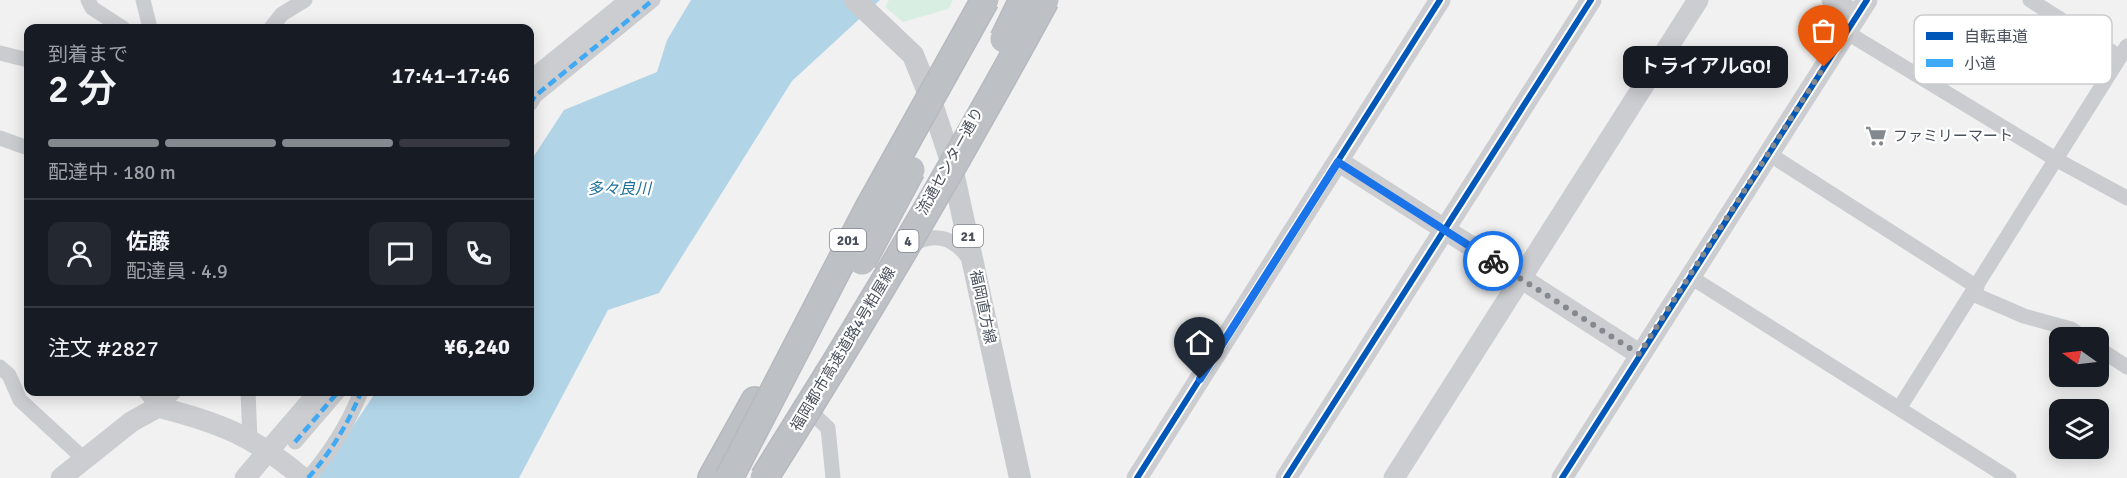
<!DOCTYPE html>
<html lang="ja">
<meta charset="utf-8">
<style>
:root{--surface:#171b24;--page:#242831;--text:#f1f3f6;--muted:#9ea1a6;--line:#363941;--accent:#848990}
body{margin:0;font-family:Signika,"Noto Sans JP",sans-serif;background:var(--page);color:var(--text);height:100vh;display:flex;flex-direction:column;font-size:22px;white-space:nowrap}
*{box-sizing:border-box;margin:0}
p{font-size:20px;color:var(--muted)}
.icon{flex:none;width:33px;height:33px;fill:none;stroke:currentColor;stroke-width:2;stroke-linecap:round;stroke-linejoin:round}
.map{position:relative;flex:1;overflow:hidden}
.panel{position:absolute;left:24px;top:24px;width:510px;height:372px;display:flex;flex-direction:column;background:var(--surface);border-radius:12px;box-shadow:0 3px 15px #0003}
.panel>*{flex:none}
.needle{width:39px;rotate:284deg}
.buttons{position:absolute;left:2049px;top:327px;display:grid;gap:12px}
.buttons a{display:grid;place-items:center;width:60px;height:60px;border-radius:12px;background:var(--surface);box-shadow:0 3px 15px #0003;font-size:30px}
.pin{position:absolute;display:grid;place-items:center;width:51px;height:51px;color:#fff;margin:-62px -26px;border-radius:50% 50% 50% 0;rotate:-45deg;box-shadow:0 0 6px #0007}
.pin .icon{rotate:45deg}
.courier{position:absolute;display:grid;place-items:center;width:60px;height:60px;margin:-30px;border:4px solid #1a73e8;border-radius:50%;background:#fff;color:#222;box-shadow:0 2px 8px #0007}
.bubble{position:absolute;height:42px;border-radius:12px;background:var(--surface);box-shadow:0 3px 15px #0003;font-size:20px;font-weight:600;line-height:42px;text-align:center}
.head em{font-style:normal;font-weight:600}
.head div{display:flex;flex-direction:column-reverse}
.head{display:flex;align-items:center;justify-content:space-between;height:102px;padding:0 24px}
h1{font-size:39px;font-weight:600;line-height:45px}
.bar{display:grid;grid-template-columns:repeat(4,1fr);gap:9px 6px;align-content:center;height:72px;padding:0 24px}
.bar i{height:8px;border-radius:4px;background:var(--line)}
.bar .selected{background:var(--accent)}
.bar p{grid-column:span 4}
.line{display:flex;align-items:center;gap:15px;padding:0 24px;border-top:2px solid var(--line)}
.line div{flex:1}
.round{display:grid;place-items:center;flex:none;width:63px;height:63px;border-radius:12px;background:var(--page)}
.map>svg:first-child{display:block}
.green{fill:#d8eee3}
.water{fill:#b1d4e7}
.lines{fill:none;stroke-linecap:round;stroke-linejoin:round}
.highway-casing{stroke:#b7b9bf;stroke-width:30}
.street{stroke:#cbcccf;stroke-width:15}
.secondary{stroke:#cccdd0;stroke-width:21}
.primary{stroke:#c8cacd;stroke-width:22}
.highway{stroke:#bdc0c5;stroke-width:27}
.highway-bridge-casing{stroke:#b7b9bf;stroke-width:30;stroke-linecap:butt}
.highway-bridge{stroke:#bdc0c5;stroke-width:27}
.quiet{stroke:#3fa9f5;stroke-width:4.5;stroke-dasharray:9 4.5;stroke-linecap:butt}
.cycleway-casing{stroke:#fff;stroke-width:10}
.cycleway{stroke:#0057b8;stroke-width:6}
.done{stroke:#848990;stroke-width:6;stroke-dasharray:0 10.8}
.route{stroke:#1a73e8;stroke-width:8}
.labels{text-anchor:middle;stroke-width:4.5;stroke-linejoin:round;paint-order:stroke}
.shield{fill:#fff;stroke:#80858d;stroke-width:1.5}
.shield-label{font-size:14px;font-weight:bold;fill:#4a515c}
.poi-label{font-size:15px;fill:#4a515c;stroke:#fff;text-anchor:start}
.street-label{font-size:15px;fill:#4a515c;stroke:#fff}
.water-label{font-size:16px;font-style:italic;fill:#1b6f9d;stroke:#fff}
.key{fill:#fff;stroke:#c9cbce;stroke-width:1.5}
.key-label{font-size:16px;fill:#4a515c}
</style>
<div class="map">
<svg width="2127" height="478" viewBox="0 0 2127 478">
<rect width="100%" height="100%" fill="#f1f1f1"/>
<path class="green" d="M889 0H953L948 9 903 22 885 7Z"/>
<path class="water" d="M691 0H880L792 81 659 293 608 310 519 478H318L376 392H530V162L564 110 657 72 667 40Z"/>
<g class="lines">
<defs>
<path id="highway" d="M712 478 755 401"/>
</defs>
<use href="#highway" class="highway-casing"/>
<path class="street" d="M88 0 92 8 123 28
M143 0 150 28
M2030 0 2120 57
M271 28 282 14 305 0
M1846 32 2057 160 2127 198
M0 53 28 60
M530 104 535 96 653 0
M0 138 28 148
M1769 154 1977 287
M909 247C931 231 954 236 969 259
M1689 276 2009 478
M1973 294 2024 316 2071 329 2084 338
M2098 348 2127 367
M0 367 9 375 20 400 84 459
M146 392 158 407 174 392
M248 392 250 439
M1900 407 2127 46
M809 410 828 428 833 478
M295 442 338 392
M308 478C331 452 348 424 361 392"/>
<path class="secondary" d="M1832 0 1857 16
M530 82 631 0
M1338 161 1639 354
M61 478 131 422 158 407C221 423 253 436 303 478
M245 478 319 392
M1137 478 1440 0
M1286 478 1591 0
M1394 478 1698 0
M1562 478 1867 0"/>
<path class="primary" d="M855 0 913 55 928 92 950 158 1020 478"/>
<use href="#highway" class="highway"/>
<defs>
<path id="highway-bridge" d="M1004 39 1023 0
M862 261 911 170
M729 478 869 208 985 0
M764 478C863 322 957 162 1045 0"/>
</defs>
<use href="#highway-bridge" class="highway-bridge-casing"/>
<use href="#highway-bridge" class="highway-bridge"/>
<path class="quiet" d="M530 104 535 96 653 0
M295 442 338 392
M308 478C331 452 348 424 361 392"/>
<defs>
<path id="cycleway" d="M1137 478 1440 0
M1286 478 1591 0
M1562 478 1867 0"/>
</defs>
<use href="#cycleway" class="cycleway-casing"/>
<use href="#cycleway" class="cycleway"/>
</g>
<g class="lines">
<path class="done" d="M1493 261 1639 354 1824 67"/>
<path class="route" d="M1200 379 1338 162 1493 261"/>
</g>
<defs>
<symbol id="supermarket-bare" viewBox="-9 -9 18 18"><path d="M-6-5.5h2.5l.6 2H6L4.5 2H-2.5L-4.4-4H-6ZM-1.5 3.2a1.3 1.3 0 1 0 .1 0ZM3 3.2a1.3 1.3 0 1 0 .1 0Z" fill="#848990" stroke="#fff" stroke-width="2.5" paint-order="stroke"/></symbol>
</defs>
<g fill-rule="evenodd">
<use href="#supermarket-bare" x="1861" y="121" width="30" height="30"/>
</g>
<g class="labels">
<g class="shield">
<rect x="953" y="225" width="30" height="22" rx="4.5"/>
<rect x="830" y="229" width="36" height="22" rx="4.5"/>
<rect x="897.5" y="230" width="21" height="22" rx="4.5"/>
</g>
<g class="shield-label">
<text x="968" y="241">21</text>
<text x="848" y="245">201</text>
<text x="908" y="246">4</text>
</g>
<g class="poi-label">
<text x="1893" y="141">ファミリーマート</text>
</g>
<g class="street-label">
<text transform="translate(950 161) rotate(-61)" y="5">流通センター通り</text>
<text transform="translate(983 307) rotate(78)" y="5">福岡直方線</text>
<text transform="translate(843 349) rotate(-59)" y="5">福岡都市高速道路4号粕屋線</text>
</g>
<g class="water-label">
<text x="619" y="194">多々良川</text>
</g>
</g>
<rect x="1914" y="15" width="198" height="69" rx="9" class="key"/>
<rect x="1926" y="32" width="27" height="8" fill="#0057b8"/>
<rect x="1926" y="59" width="27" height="8" fill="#3fa9f5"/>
<g class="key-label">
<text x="1964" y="42">自転車道</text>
<text x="1964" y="69">小道</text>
</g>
</svg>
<div class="buttons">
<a><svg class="needle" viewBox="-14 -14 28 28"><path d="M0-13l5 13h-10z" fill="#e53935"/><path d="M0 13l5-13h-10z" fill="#9ea1a6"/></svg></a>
<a><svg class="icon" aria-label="layers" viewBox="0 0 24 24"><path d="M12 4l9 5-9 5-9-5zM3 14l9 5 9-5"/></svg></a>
</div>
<div class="pin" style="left:1824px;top:67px;background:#ea580c"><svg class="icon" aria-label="bag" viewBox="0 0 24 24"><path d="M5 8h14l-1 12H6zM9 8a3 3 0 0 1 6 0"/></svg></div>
<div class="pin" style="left:1200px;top:379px;background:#1f2937"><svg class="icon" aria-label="home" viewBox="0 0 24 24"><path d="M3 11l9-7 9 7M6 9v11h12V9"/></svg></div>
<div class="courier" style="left:1493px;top:261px"><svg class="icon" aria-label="bike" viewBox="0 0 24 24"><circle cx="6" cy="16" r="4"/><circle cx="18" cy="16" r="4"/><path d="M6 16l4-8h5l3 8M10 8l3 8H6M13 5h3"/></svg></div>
<div class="bubble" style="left:1623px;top:46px;width:165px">トライアルGO!</div>
<section class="panel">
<div class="head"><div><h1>2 分</h1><p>到着まで</p></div><em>17:41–17:46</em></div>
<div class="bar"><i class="selected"></i><i class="selected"></i><i class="selected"></i><i></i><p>配達中 · 180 m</p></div>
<div class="line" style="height:108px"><a class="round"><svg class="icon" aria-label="person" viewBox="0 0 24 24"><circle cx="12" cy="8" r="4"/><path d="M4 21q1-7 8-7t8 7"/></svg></a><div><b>佐藤</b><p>配達員 · 4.9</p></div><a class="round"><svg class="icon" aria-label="chat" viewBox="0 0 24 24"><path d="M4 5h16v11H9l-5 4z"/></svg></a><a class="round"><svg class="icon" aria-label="phone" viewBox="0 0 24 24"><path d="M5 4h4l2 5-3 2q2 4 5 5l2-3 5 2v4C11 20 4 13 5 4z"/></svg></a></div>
<div class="line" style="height:78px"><div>注文 #2827</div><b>¥6,240</b></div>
</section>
</div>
